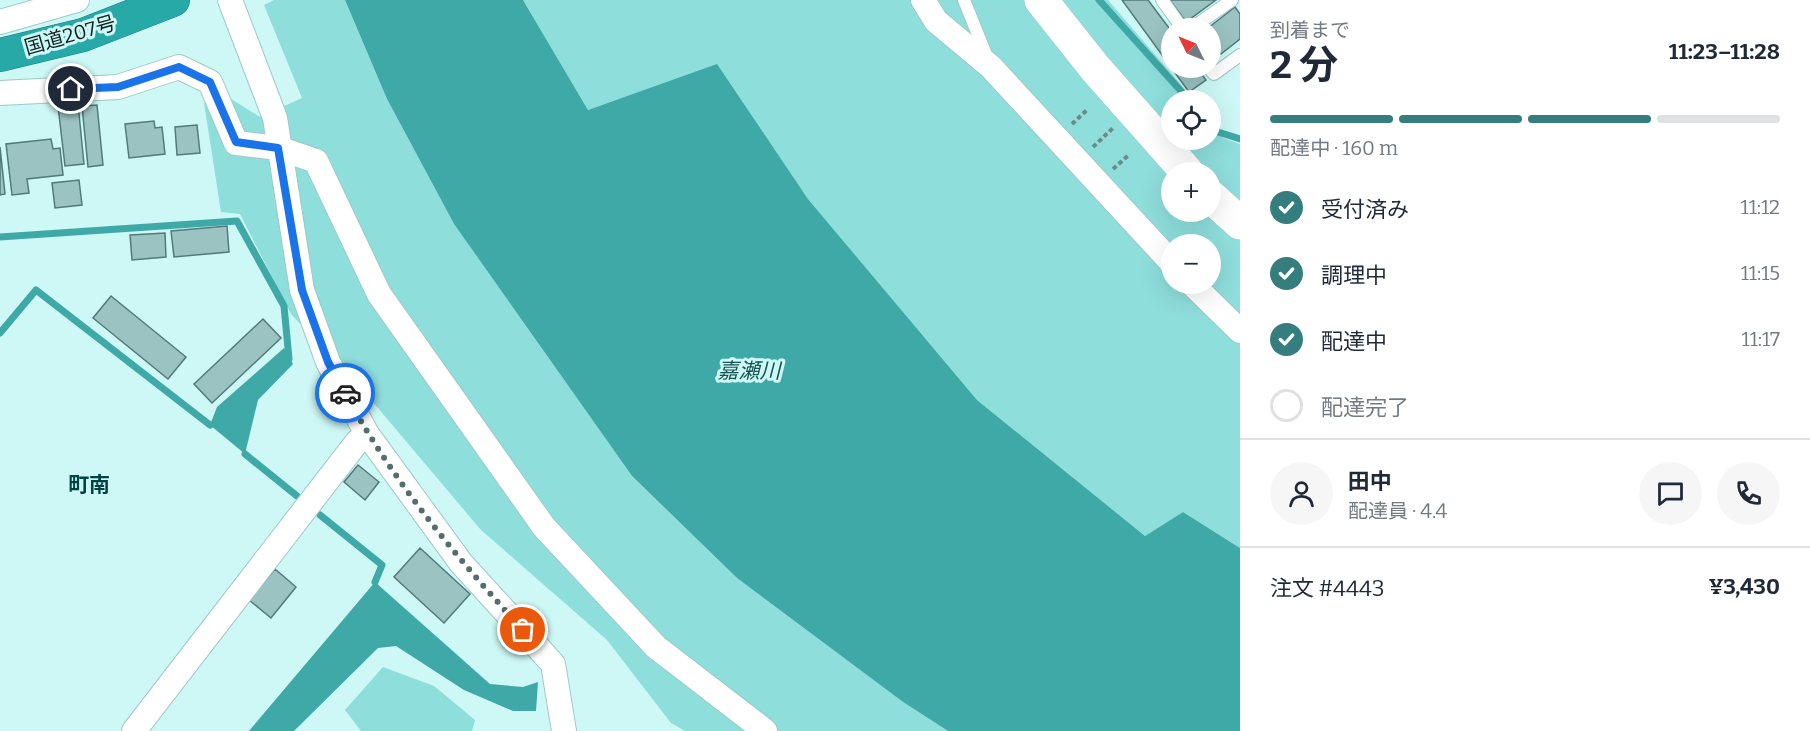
<!DOCTYPE html>
<html lang="ja">
<meta charset="utf-8">
<style>
:root{--surface:#fff;--page:#f6f6f7;--text:#1f2937;--muted:#747a83;--line:#e0e1e3;--accent:#357e7d}
body{margin:0;font-family:Bitter,"Noto Sans JP",serif;background:var(--page);color:var(--text);height:100vh;display:flex;flex-direction:column;font-size:22px;white-space:nowrap}
*{box-sizing:border-box;margin:0}
p{font-size:20px;color:var(--muted)}
.icon{flex:none;width:33px;height:33px;fill:none;stroke:currentColor;stroke-width:2;stroke-linecap:round;stroke-linejoin:round}
.map{position:relative;flex:1;overflow:hidden}
.drawer{display:flex;flex-direction:column;background:var(--surface);width:570px}
.drawer>*{flex:none}
.needle{width:39px;rotate:313deg}
.buttons{position:absolute;left:1161px;top:18px;display:grid;gap:12px}
.buttons a{display:grid;place-items:center;width:60px;height:60px;border-radius:50%;background:var(--surface);box-shadow:0 6px 24px #0002;font-size:30px}
.pin{position:absolute;display:grid;place-items:center;width:51px;height:51px;color:#fff;margin:-26px;border:3px solid #fff;border-radius:50%;box-shadow:0 2px 6px #0007}
.courier{position:absolute;display:grid;place-items:center;width:60px;height:60px;margin:-30px;border:4px solid #1a73e8;border-radius:50%;background:#fff;color:#222;box-shadow:0 2px 8px #0007}
.head em{font-style:normal;font-weight:700}
.head div{display:flex;flex-direction:column-reverse}
.head{display:flex;align-items:center;justify-content:space-between;height:102px;padding:0 30px}
h1{font-size:39px;font-weight:700;line-height:45px}
.bar{display:grid;grid-template-columns:repeat(4,1fr);gap:9px 6px;align-content:center;height:72px;padding:0 30px}
.bar i{height:8px;border-radius:4px;background:var(--line)}
.bar .active{background:var(--accent)}
.bar p{grid-column:span 4}
.line{display:flex;align-items:center;gap:15px;padding:0 30px;border-top:2px solid var(--line)}
.line div{flex:1}
.round{display:grid;place-items:center;flex:none;width:63px;height:63px;border-radius:32px;background:var(--page)}
ol{padding:0 30px;list-style:none}
li{display:flex;align-items:center;gap:18px;height:66px}
li p{margin-inline-start:auto}
li .icon{padding:6px;border-radius:50%;background:var(--accent);color:#fff;stroke-width:4}
li:last-child{color:var(--muted)}
li i{width:33px;height:33px;border:3px solid var(--line);border-radius:50%}
main{display:flex;flex:1;min-height:0}
.map>svg:first-child{display:block}
.green{fill:#8ededc;fill-rule:evenodd}
.water{fill:#3ea9a7}
.lines{fill:none;stroke-linecap:round;stroke-linejoin:round}
.stream{stroke:#3ea9a7;stroke-width:7}
.building{fill:#9ac3c2;stroke:#527a78;stroke-width:1.5}
.lane-casing{stroke:#9fc9c7;stroke-width:14}
.street-casing{stroke:#9fc9c7;stroke-width:26}
.secondary-casing{stroke:#9fc9c7;stroke-width:34}
.highway-casing{stroke:#1f7a78;stroke-width:34}
.path{stroke:#6c8a88;stroke-width:4;stroke-dasharray:4.5 3;stroke-linecap:butt}
.lane{stroke:#fff;stroke-width:12}
.street{stroke:#fff;stroke-width:24}
.secondary{stroke:#fff;stroke-width:33}
.highway{stroke:#26a9a7;stroke-width:33}
.done{stroke:#536e6c;stroke-width:6;stroke-dasharray:0 10.8}
.route{stroke:#1a73e8;stroke-width:8}
.labels{text-anchor:middle;stroke-width:6;stroke-linejoin:round;paint-order:stroke}
.street-label{font-size:20px;fill:#122322;stroke:#cdf8f6}
.water-label{font-size:21px;font-style:italic;fill:#165352;stroke:#cdf8f6}
.neighbourhood-label{font-size:21px;font-weight:bold;fill:#004443;stroke:#cdf8f6}
</style>
<main>
<div class="map">
<svg width="1240" height="731" viewBox="0 0 1240 731">
<rect width="100%" height="100%" fill="#cdf8f6"/>
<path class="green" d="M274 0H345L387 99 454 224 632 476 737 578 903 702 948 731H685L671 723 607 640 481 530 372 401 291 314 240 214 221 212 204 103 228 97 260 117 302 98 264 5Z
M523 0H1108L1194 100H1172V140H1210L1211 120 1223 138 1240 144V548L1183 512 1145 536 977 400 808 199 717 65 588 110ZM1172 172H1210V212H1172ZM1172 244H1210V284H1172Z
M383 667 434 686 475 720 472 731H361L345 710Z"/>
<path class="water" d="M345 0H523L588 110 717 64 808 199 977 400 1145 536 1183 512 1240 548V731H948L903 702 737 578 632 476 454 224 387 99Z
M284 348 293 364 258 400 245 454 210 425 217 407Z
M375 582 490 684 523 687 538 682 536 711H513L464 690 396 646 378 648 294 731H249Z"/>
<g class="lines">
<path class="stream" d="M1099 0 1189 100
M1210 124 1218 132 1240 139
M0 237 237 221 284 306 289 359
M0 333 36 290 210 425
M245 454 297 496
M320 515 382 565 375 582"/>
</g>
<path class="building" d="M1122 0H1148L1172 32V68H1197L1206 80 1189 92Z
M1170 0H1216L1186 22Z
M1235 7 1240 14V39L1221 54 1210 41V28H1208Z
M78 104 84 164 65 166 58 106Z
M97 105 103 165 88 167 82 106Z
M154 121 155 128 162 127 165 154 129 158 125 124Z
M197 125 200 153 177 155 175 127Z
M51 139 53 149 60 148 63 175 27 179 29 193 12 195 6 144Z
M0 147 5 194 0 195Z
M79 180 82 205 55 208 52 183Z
M227 226 229 252 174 257 171 231Z
M165 233 166 257 132 260 130 235Z
M111 296 186 357 168 379 93 318Z
M263 319 281 338 212 403 194 384Z
M358 465 379 482 365 500 344 482Z
M420 548 470 594 444 623 394 577Z
M275 569 296 587 271 618 249 600Z"/>
<g class="lines">
<defs>
<path id="lane" d="M964 0 987 57
M1162 0 1182 28
M1192 28 1232 0
M1209 68 1214 74 1240 55"/>
<path id="street" d="M230 0 275 118 302 290 328 362 367 434 461 563 553 664 564 731
M923 0 936 21 991 67 1172 263
M0 22 77 0
M0 93 118 87 179 67 210 82 236 143 278 148 316 161 379 294 544 527 656 647 765 731
M1192 284 1240 331
M134 731 357 442 367 434"/>
<path id="secondary" d="M1041 0 1095 68 1187 172
M1210 196 1240 223"/>
<path id="highway" d="M0 55 83 35 173 0"/>
</defs>
<use href="#lane" class="lane-casing"/>
<use href="#street" class="street-casing"/>
<use href="#secondary" class="secondary-casing"/>
<use href="#highway" class="highway-casing"/>
<path class="path" d="M1072 124 1088 109
M1093 147 1114 127
M1113 169 1130 154"/>
<use href="#lane" class="lane"/>
<use href="#street" class="street"/>
<use href="#secondary" class="secondary"/>
<use href="#highway" class="highway"/>
</g>
<g class="lines">
<path class="done" d="M345 393C392 480 456 557 523 630"/>
<path class="route" d="M71 89 118 87 179 67 210 82 236 142 278 148 302 290 328 362 345 393"/>
</g>
<g class="labels">
<g class="street-label">
<text transform="translate(70 35) rotate(-16)" y="7">国道207号</text>
</g>
<g class="water-label">
<text x="749" y="378">嘉瀬川</text>
</g>
<g class="neighbourhood-label">
<text x="89" y="492">町南</text>
</g>
</g>
</svg>
<div class="buttons">
<a><svg class="needle" viewBox="-14 -14 28 28"><path d="M0-13l5 13h-10z" fill="#e53935"/><path d="M0 13l5-13h-10z" fill="#747a83"/></svg></a>
<a><svg class="icon" aria-label="locate" viewBox="0 0 24 24"><circle cx="12" cy="12" r="6"/><path d="M12 2v4M12 18v4M2 12h4M18 12h4"/></svg></a>
<a>+</a>
<a>−</a>
</div>
<div class="pin" style="left:523px;top:630px;background:#ea580c"><svg class="icon" aria-label="bag" viewBox="0 0 24 24"><path d="M5 8h14l-1 12H6zM9 8a3 3 0 0 1 6 0"/></svg></div>
<div class="pin" style="left:71px;top:89px;background:#1f2937"><svg class="icon" aria-label="home" viewBox="0 0 24 24"><path d="M3 11l9-7 9 7M6 9v11h12V9"/></svg></div>
<div class="courier" style="left:345px;top:393px"><svg class="icon" aria-label="car" viewBox="0 0 24 24"><path d="M5 17H2v-5l4-1 3-4h7l3 4 3 1v5h-3M9 17h6M6 11h13"/><circle cx="7" cy="17" r="2"/><circle cx="17" cy="17" r="2"/></svg></div>
</div>
<section class="drawer">
<div class="head"><div><h1>2 分</h1><p>到着まで</p></div><em>11:23–11:28</em></div>
<div class="bar"><i class="active"></i><i class="active"></i><i class="active"></i><i></i><p>配達中 · 160 m</p></div>
<ol>
<li><svg class="icon" aria-label="check" viewBox="0 0 24 24"><path d="M5 12l5 5 9-10"/></svg>受付済み<p>11:12</p></li>
<li><svg class="icon" aria-label="check" viewBox="0 0 24 24"><path d="M5 12l5 5 9-10"/></svg>調理中<p>11:15</p></li>
<li><svg class="icon" aria-label="check" viewBox="0 0 24 24"><path d="M5 12l5 5 9-10"/></svg>配達中<p>11:17</p></li>
<li><i></i>配達完了</li>
</ol>
<div class="line" style="height:108px"><a class="round"><svg class="icon" aria-label="person" viewBox="0 0 24 24"><circle cx="12" cy="8" r="4"/><path d="M4 21q1-7 8-7t8 7"/></svg></a><div><b>田中</b><p>配達員 · 4.4</p></div><a class="round"><svg class="icon" aria-label="chat" viewBox="0 0 24 24"><path d="M4 5h16v11H9l-5 4z"/></svg></a><a class="round"><svg class="icon" aria-label="phone" viewBox="0 0 24 24"><path d="M5 4h4l2 5-3 2q2 4 5 5l2-3 5 2v4C11 20 4 13 5 4z"/></svg></a></div>
<div class="line" style="height:78px"><div>注文 #4443</div><b>¥3,430</b></div>
</section>
</main>
